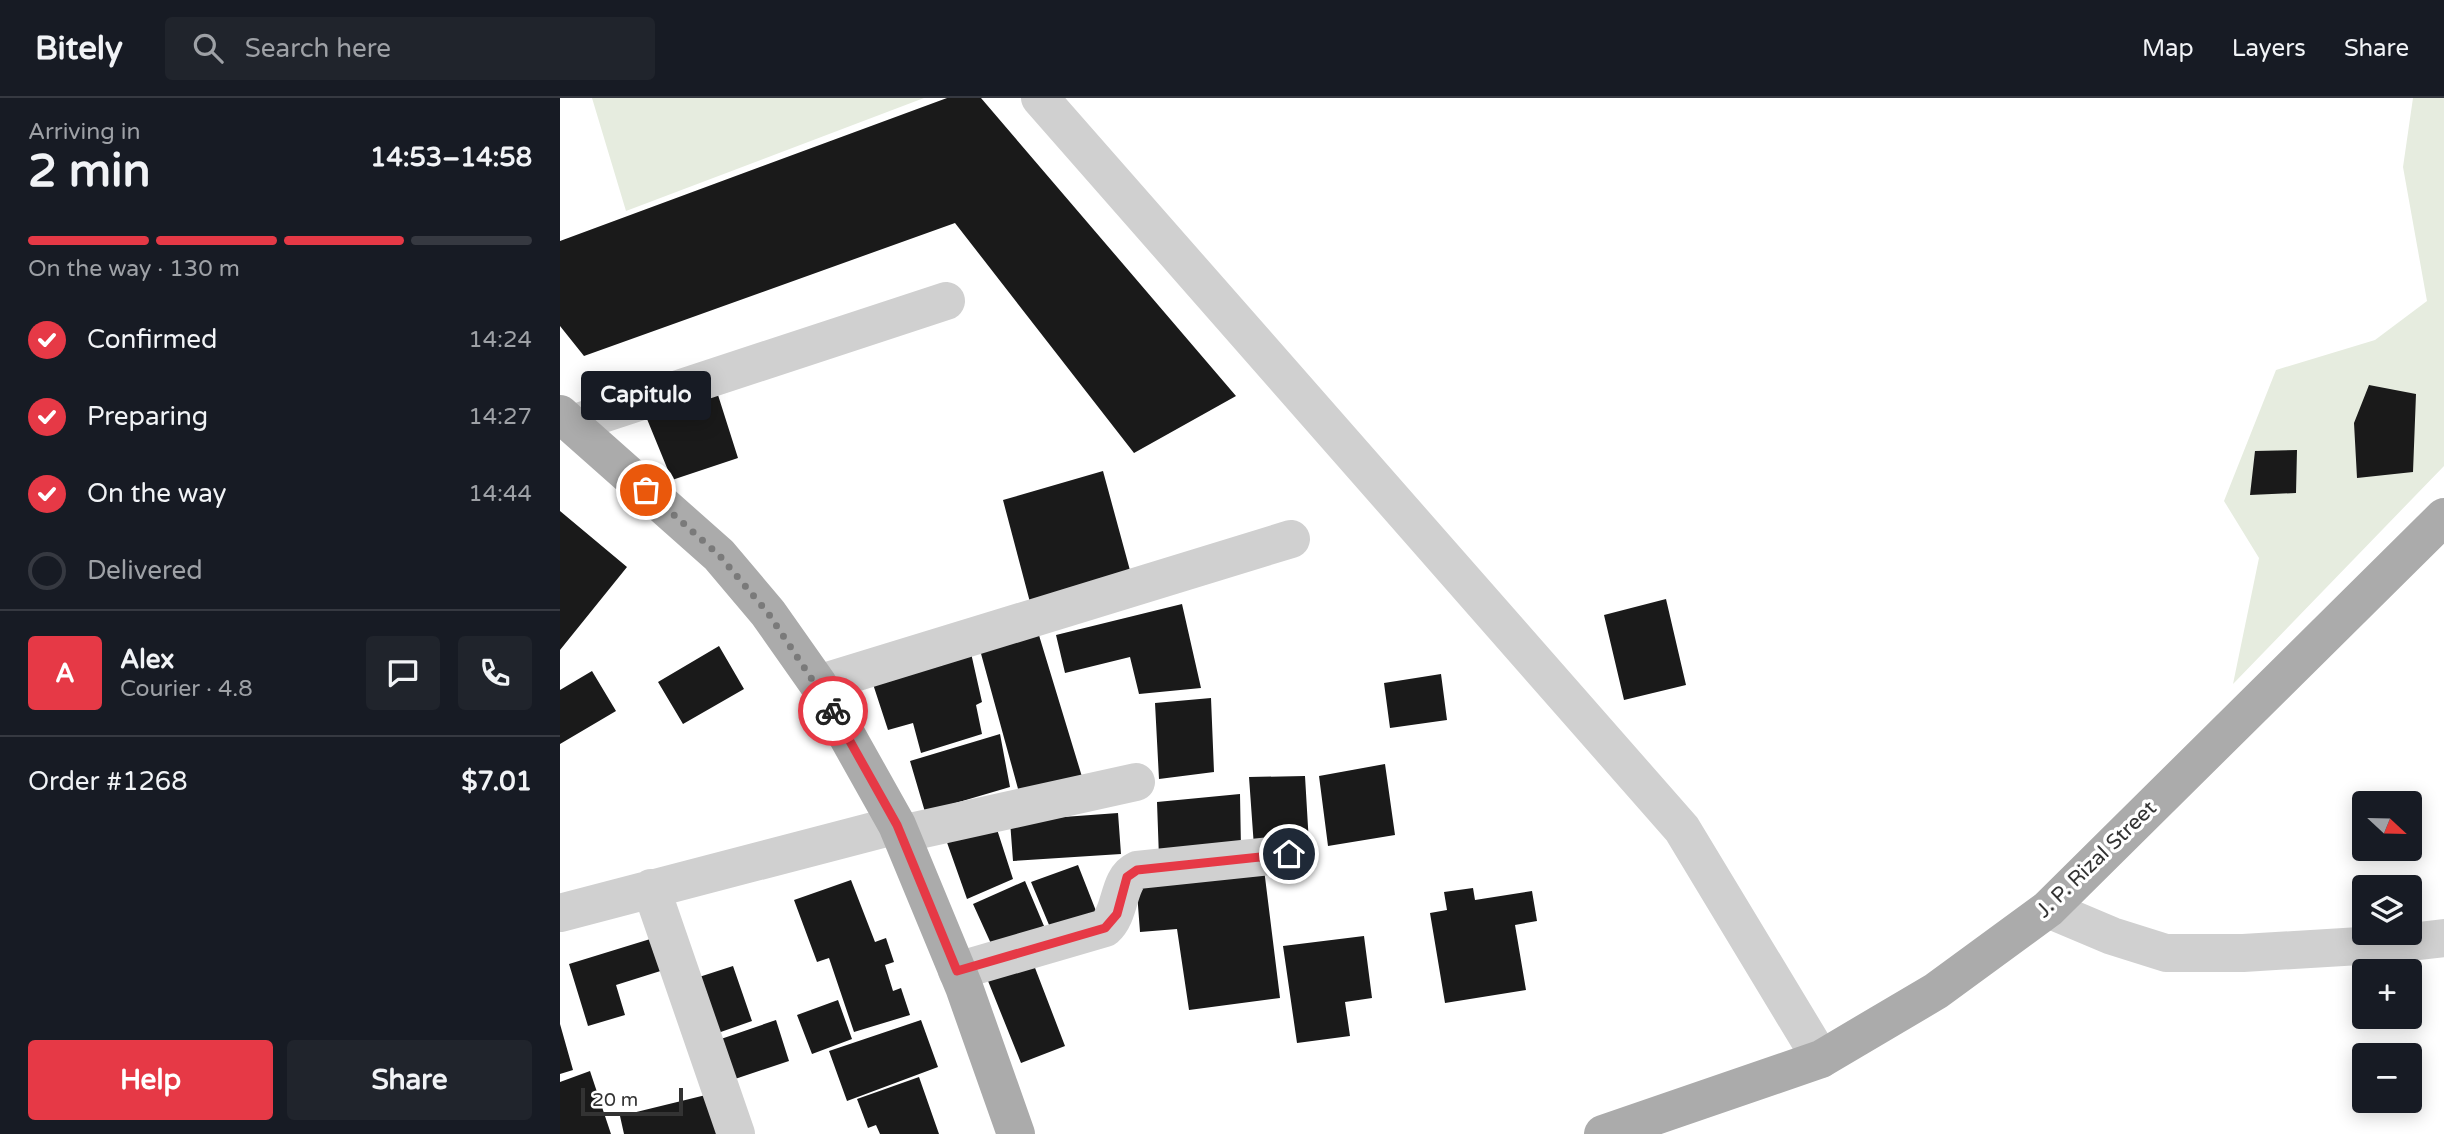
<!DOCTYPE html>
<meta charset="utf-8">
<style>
:root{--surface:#171b24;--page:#20242c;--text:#f1f3f6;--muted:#9ea1a6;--line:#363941;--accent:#e63946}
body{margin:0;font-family:"Varela Round",sans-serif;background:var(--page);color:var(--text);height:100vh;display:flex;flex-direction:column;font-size:26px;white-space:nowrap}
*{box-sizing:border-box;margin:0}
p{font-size:23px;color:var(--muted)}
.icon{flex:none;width:38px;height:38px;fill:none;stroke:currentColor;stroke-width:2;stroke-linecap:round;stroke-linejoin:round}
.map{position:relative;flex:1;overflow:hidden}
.drawer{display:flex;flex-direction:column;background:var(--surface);width:560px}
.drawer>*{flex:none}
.needle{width:46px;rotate:112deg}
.fabs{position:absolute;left:1792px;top:693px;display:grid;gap:14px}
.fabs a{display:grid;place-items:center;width:70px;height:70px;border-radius:7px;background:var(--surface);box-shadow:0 4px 18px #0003;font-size:35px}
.scale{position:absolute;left:21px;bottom:18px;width:102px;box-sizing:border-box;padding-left:7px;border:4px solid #333;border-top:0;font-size:19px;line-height:24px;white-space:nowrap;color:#333;-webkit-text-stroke:5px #fff;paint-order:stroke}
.pin{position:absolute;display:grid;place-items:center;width:60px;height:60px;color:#fff;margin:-30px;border:4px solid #fff;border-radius:50%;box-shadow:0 2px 7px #0007}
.courier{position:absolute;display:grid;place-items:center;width:70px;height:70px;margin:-35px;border:5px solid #e63946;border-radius:50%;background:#fff;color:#222;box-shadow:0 2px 9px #0007}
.bubble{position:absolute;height:49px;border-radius:7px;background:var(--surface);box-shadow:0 4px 18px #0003;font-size:23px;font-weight:700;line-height:49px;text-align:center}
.head em{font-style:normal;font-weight:700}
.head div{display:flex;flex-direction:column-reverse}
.head{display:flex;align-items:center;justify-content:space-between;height:119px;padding:0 28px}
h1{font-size:46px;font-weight:700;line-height:52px}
.bar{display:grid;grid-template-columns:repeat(4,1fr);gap:10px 7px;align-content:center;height:84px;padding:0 28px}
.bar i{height:9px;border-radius:5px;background:var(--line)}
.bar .selected{background:var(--accent)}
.bar p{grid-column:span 4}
.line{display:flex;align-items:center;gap:18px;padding:0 28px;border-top:2px solid var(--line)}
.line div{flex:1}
.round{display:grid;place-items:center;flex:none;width:74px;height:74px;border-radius:7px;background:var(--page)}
ol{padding:0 28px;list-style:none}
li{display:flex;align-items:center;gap:21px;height:77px}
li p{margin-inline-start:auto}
li .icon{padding:7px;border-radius:50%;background:var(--accent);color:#fff;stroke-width:4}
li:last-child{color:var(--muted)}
li i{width:38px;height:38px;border:4px solid var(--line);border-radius:50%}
.action{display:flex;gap:14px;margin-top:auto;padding:14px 28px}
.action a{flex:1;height:80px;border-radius:7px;background:var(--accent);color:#fff;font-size:28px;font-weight:700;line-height:80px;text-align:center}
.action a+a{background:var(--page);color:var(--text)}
header{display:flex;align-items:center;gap:42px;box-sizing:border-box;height:98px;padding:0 35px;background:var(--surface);border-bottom:2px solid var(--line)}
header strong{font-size:33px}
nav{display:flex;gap:38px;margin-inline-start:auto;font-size:24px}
.search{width:490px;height:63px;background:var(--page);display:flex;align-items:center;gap:18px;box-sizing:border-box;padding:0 24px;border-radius:7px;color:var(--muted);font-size:26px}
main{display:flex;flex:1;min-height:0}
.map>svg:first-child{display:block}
.green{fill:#e6ecdf}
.building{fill:#1a1a1a}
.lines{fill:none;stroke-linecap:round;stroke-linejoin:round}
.minor{stroke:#d0d0d0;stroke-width:38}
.major{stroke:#ababab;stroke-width:38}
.done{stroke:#7a7a7a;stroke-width:7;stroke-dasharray:0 12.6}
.route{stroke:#e63946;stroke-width:9}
.labels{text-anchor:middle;stroke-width:7;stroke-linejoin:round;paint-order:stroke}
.street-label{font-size:21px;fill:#333;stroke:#fff}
</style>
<header>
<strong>Bitely</strong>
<div class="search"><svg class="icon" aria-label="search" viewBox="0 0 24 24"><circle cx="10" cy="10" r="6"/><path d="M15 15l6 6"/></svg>Search here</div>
<nav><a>Map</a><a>Layers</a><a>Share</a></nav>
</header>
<main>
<section class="drawer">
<div class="head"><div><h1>2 min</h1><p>Arriving in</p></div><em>14:53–14:58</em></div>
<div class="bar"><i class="selected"></i><i class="selected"></i><i class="selected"></i><i></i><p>On the way · 130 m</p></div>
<ol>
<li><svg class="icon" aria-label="check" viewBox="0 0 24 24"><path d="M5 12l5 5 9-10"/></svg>Confirmed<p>14:24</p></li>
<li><svg class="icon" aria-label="check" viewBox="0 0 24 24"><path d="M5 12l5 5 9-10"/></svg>Preparing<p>14:27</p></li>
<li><svg class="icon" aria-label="check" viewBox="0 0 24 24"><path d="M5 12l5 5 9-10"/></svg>On the way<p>14:44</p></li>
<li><i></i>Delivered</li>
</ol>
<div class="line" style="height:126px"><b class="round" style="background:var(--accent);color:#fff">A</b><div><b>Alex</b><p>Courier · 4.8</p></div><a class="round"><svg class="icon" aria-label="chat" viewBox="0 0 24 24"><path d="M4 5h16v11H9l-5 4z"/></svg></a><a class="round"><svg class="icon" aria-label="phone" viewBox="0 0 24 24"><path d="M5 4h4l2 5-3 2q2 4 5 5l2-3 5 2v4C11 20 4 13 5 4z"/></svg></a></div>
<div class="line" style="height:91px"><div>Order #1268</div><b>$7.01</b></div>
<div class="action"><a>Help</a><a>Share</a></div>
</section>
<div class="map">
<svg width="1884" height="1036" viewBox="0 0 1884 1036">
<rect width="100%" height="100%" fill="#fff"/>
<path class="green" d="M32 0H364L66 113Z
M1853 0H1884V368L1673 586 1699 460 1664 403 1716 272 1815 242 1867 203 1843 69Z"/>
<path class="building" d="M387 0H421L676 298 574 355 395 125 24 258 0 228V143Z
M1809 287 1856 296 1853 374 1797 380 1794 325Z
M158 297 178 360 112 382 87 321Z
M1737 352 1736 395 1690 397 1695 353Z
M543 373 571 476 471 508 443 402Z
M0 413 67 469 0 552Z
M1106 501 1126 587 1064 602 1044 517Z
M622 506 641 590 579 596 570 559 505 575 496 537Z
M478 534 523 682 460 698 420 552Z
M159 548 184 591 123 626 98 584Z
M411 555 422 604 416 607 422 636 361 655 353 625 328 632 312 583Z
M32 573 56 613 0 646V592Z
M881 576 887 622 830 630 824 585Z
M651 600 654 674 599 681 595 605Z
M440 636 450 689 365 714 350 663Z
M825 666 835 737 768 748 759 678Z
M745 678 749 746 694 749 689 679Z
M680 696 681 751 599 760 597 704Z
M558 715 561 756 453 763 450 723Z
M434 722 453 781 407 801 384 736Z
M518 767 538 818 492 834 471 784Z
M704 771 720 900 629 912 617 831 580 834 576 781Z
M291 782 315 844 326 840 334 864 325 867 333 893 341 890 350 917 294 934 269 860 257 864 234 802Z
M465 783 484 828 433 850 413 806Z
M913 790 915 802 972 793 977 823 955 827 966 892 885 905 870 815 887 812 884 794Z
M100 838 110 870 56 887 65 917 28 928 9 866Z
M804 838 812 900 785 904 790 938 737 945 723 848Z
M472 862 505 948 461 965 426 878Z
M173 868 192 923 155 936 136 880Z
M278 902 292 941 252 956 237 917Z
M216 922 229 963 172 982 158 942Z
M361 922 378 969 287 1003 269 953Z
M0 926 13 972 0 976Z
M30 973 51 1036H0V984Z
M359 979 379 1036H320L316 1027 308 1030 297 1001Z
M154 995 164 1036H64L60 1018Z"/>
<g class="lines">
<path class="minor" d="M480 0 1122 731 1261 961
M12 326 386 203
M258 586 731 441
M341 736 576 684
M91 790 176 1036
M1488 811 1552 838 1606 855H1683L1833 846 1884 840
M0 815 337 727
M397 873 545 830C562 815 557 781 577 772L729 756"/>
<path class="major" d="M0 316 159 457 208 515 258 586 337 727 404 889 456 1036
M1043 1036 1261 961 1376 893 1488 811 1884 419"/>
</g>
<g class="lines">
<path class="done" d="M86 392 159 457 208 515 273 613"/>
<path class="route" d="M273 613 337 727 397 873 545 830 557 816 567 779 577 772 729 756"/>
</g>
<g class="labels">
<g class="street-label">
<text transform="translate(1536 761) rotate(-44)" y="7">J. P. Rizal Street</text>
</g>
</g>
</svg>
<div class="fabs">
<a><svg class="needle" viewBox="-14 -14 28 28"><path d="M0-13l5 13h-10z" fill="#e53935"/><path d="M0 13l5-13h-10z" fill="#9ea1a6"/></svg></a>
<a><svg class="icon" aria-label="layers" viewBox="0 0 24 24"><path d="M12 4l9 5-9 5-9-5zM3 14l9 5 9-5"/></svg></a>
<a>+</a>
<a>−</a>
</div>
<div class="scale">20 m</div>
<div class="pin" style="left:86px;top:392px;background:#ea580c"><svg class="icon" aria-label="bag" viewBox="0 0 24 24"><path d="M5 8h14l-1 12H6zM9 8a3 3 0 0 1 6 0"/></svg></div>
<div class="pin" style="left:729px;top:756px;background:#1f2937"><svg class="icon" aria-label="home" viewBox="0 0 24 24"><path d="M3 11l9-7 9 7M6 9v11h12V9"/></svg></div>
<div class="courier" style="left:273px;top:613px"><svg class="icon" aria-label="bike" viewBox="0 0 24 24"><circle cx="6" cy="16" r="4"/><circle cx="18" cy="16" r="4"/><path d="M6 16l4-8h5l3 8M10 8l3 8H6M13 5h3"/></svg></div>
<div class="bubble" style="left:21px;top:273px;width:130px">Capitulo</div>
</div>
</main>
